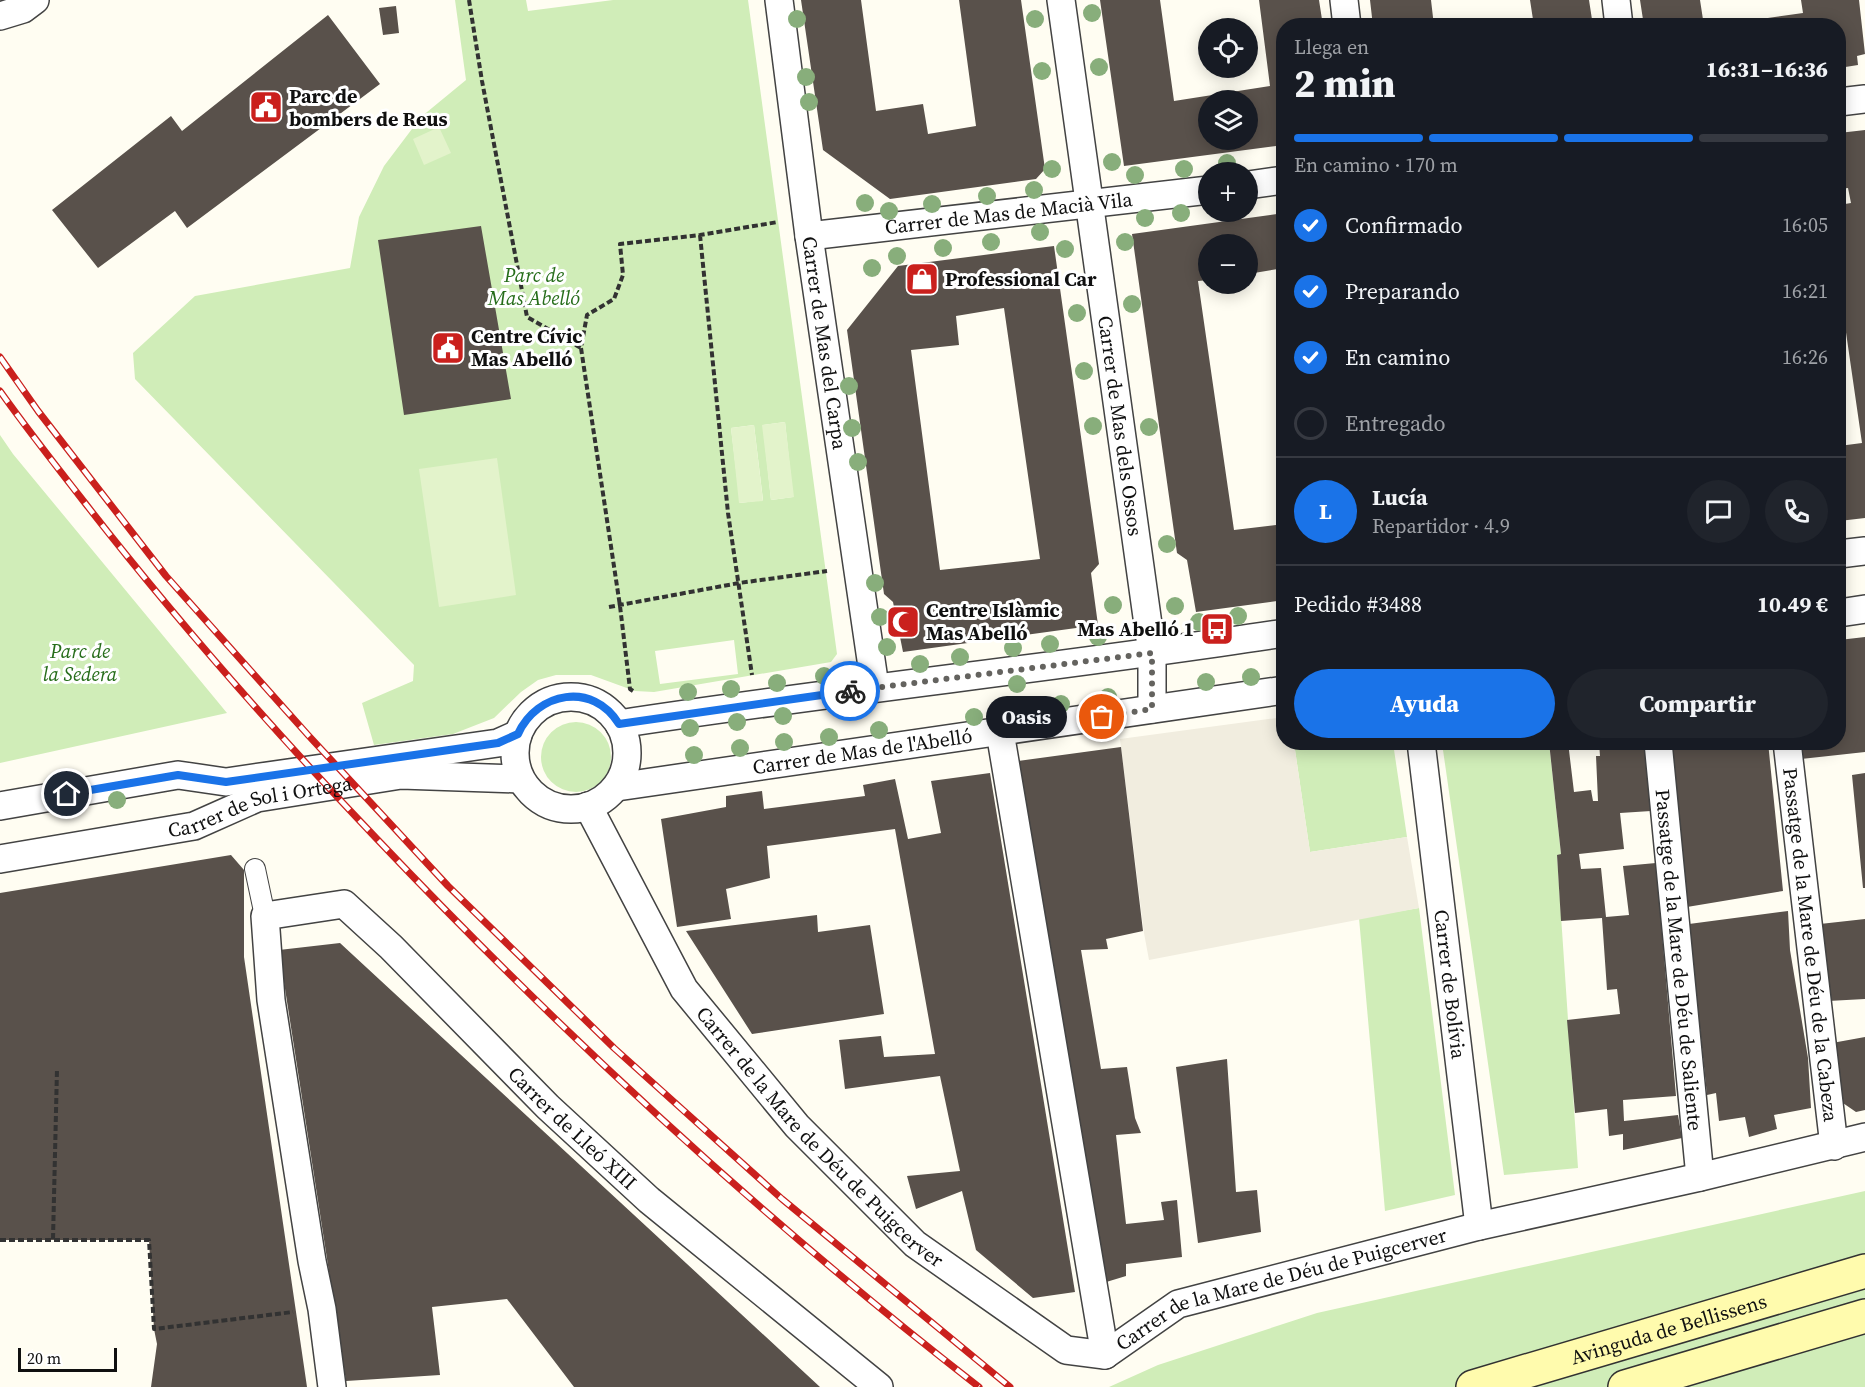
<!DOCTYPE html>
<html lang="es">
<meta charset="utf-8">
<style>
:root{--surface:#171b24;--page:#20242c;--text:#f1f3f6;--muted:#9ea1a6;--line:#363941;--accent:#1a73e8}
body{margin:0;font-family:"Source Serif 4",serif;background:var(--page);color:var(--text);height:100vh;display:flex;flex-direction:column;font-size:22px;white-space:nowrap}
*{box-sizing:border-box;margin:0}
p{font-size:20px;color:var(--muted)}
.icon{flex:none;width:33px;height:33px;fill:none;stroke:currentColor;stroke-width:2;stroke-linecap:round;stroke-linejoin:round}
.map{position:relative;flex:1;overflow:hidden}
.drawer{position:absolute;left:1276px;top:18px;width:570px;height:732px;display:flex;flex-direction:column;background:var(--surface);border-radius:24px;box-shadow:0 3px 15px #0003}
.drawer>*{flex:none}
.buttons{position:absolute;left:1198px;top:18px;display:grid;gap:12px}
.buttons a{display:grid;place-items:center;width:60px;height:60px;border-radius:50%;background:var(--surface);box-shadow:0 3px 15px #0003;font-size:30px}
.scale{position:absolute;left:18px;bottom:15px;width:99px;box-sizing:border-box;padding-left:6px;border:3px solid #101010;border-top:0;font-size:16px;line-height:21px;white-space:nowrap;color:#101010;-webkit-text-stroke:4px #fff;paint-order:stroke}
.pin{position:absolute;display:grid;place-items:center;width:51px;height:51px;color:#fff;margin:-26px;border:3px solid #fff;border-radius:50%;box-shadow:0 2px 6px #0007}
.courier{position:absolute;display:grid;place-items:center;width:60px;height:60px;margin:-30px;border:4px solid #1a73e8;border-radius:50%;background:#fff;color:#222;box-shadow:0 2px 8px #0007}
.bubble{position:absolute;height:42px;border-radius:21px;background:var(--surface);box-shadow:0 3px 15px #0003;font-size:20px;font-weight:800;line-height:42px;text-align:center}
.headline em{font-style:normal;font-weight:800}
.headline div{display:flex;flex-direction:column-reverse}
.headline{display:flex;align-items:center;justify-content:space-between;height:102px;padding:0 18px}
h1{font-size:39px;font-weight:800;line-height:45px}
.bar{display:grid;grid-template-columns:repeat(4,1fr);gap:9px 6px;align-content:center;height:72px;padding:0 18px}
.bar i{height:8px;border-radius:4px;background:var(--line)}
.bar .active{background:var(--accent)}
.bar p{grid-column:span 4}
.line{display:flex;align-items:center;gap:15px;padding:0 18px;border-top:2px solid var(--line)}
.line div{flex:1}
.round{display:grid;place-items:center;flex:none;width:63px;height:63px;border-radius:32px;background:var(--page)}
ol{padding:0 18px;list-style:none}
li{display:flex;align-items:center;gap:18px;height:66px}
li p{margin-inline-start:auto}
li .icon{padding:6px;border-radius:50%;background:var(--accent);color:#fff;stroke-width:4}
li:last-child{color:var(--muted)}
li i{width:33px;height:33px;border:3px solid var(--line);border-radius:50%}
.button{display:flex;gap:12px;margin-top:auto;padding:12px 18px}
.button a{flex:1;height:69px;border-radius:36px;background:var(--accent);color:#fff;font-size:24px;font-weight:800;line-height:69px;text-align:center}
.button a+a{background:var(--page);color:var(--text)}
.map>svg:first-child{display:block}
.green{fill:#d0edb8;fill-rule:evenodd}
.pitch{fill:#e3f3cb}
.plaza{fill:#f1eddf}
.building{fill:#59514b;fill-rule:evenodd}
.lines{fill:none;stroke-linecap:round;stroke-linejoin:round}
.pedestrian-casing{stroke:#434343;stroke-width:22}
.minor-casing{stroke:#434343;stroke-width:30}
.secondary-casing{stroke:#323232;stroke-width:36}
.path{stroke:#323232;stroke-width:4;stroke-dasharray:6 3;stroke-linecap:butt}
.pedestrian{stroke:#fff;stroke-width:20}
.minor{stroke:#fff;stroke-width:27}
.secondary{stroke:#fffbad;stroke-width:33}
.rail-casing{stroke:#ca201d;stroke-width:7}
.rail{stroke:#fff;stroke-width:4.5;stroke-dasharray:14;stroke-linecap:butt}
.tree{fill:#88ae7b}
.done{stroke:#64635f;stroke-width:6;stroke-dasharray:0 10.8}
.route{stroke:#1a73e8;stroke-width:8}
.labels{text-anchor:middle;stroke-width:6;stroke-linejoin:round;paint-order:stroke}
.poi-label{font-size:20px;font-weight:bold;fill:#101010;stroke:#fff;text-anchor:start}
.street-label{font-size:20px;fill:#101010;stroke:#fff}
.park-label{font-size:20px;font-style:italic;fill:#266d1a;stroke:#fff}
</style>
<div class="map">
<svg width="1865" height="1387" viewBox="0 0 1865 1387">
<rect width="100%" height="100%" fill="#fffdf2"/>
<path class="green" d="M455 0H526L528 11 613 0H748L837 654 831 662 654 692 635 691 591 675H556L538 680 521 692 494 718 453 734 374 745 362 703 413 681 414 665 135 379 133 353 195 296 350 268 359 217 384 166 421 117 466 80ZM785 422 793 497 771 500 763 425ZM754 425 763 500 740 503 731 428ZM734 640 738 674 660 684 655 651Z
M0 435 13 454 227 713 0 763Z
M541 757a35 35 0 1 1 70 0a35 35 0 1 1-70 0Z
M1294 743H1393L1407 837 1310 852Z
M1442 743H1549L1561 854 1557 856 1578 1168 1504 1175Z
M1419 908 1455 1195 1385 1211 1359 918Z
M1865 1191V1387H1109L1158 1365 1317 1313Z"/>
<path class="pitch" d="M439 127 451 153 424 165 413 139Z
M785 422 794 497 771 500 762 425Z
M754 425 763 501 739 503 731 428Z
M497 458 516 595 439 607 419 469Z"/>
<path class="plaza" d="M1284 717V742L1294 743 1310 852 1407 837 1419 908 1149 960 1144 933 1120 739Z"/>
<path class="building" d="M801 0H861L876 111 923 104 928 134 976 126 959 0H1021L1045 169 1036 179 890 199 823 150Z
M1100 0H1160L1174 101 1270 86 1259 0H1319L1323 26H1284V145L1124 166ZM1209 100H1248V140H1209Z
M1370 0H1431L1434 26H1373Z
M1530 0H1589L1593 26H1534Z
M1640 0H1700L1704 26H1644Z
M1801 0H1859L1865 54 1857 56 1858 65 1839 68V26H1712L1803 13Z
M396 6 399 33 383 35 379 8Z
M328 15 380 84 187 228 175 211 98 268 52 210 171 116 182 131Z
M1865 130V518L1839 521V446L1862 443 1839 284V205L1851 203 1848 188 1839 189V133Z
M1284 213V268L1248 274V244H1209V280L1198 281 1234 530 1284 524V600L1196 612 1187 560 1177 553 1132 234Z
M481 226 511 399 404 415 378 240Z
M1054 246 1099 564 1091 573 1098 625 903 652 893 602 884 594 847 330 898 266ZM1004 308 1040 559 940 570 911 350 959 345 956 316Z
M1865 637V752L1801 759 1800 742H1839V640Z
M1549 742H1568L1574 792 1591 790 1593 801H1598L1596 756H1600L1599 742H1644L1651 811 1620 813 1624 849 1579 854 1581 869 1601 868 1606 917 1629 915 1623 866 1656 863 1676 1096 1623 1100 1624 1121 1678 1115 1682 1138 1623 1150V1134L1609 1136 1607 1109 1575 1113 1567 1020 1620 1014 1617 989 1607 990 1602 918 1561 921 1557 855 1561 854Z
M1677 742H1768L1783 891 1687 907 1672 748 1678 747Z
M1121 747 1143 931 1106 939 1108 949 1081 950 1101 1069 1127 1067 1135 1118 1141 1133 1116 1135 1126 1224 1164 1220 1161 1202 1177 1200 1182 1257 1126 1264V1276L1103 1283 1018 761Z
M990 773 1075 1292 1033 1298 976 1250 962 1191 916 1209 907 1176 960 1171 940 1076 845 1089 839 1040 881 1036 884 1057 935 1054 895 829 767 846 770 878 726 889 731 919 677 927 661 819 726 807V796L762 791 764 809 865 796 863 785 895 779 908 839 941 833 931 781Z
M1865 773V888H1863L1852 775Z
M231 855 244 870V957L307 1387H151L157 1344 154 1329 149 1240H0V893Z
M1788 911 1790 950 1808 1058 1811 1108 1774 1115 1777 1129 1749 1137 1745 1117 1719 1121 1716 1093 1707 1095 1689 924Z
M817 915 818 932 870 925 884 1014 752 1034 686 931Z
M1865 919V999L1828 1001 1820 924Z
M340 943 820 1387H574L507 1299 432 1307 440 1375 346 1381 279 950Z
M1865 1037V1110L1856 1112 1840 1101 1832 1043Z
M1227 1059 1236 1192 1257 1190 1261 1232 1198 1243 1176 1067Z"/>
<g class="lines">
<defs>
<path id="pedestrian" d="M255 869 265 916"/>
<g id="minor">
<path id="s1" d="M779 0 809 236 875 687"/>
<path id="s2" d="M1061 0 1152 653V709"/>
<path d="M1344 0 1347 26"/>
<path d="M1616 0 1619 26"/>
<path d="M0 16 23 9 35 0"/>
<path d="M1839 102 1865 99"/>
<path d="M1248 185 1284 180"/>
<path id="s3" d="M809 236 1209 190"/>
<path d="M1839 554 1865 551"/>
<path d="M1839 613 1865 609"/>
<circle cx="571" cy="753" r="56"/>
<path d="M619 724C840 690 1063 667 1284 633"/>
<path d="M1000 732 1105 1355"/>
<path id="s4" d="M1421 742 1479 1226"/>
<path id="s5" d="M1658 742 1700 1177"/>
<path id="s6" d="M1787 742 1834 1146"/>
<path id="s7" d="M617 787 1284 690"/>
<path d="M0 806 178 775 226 782 498 743 518 734"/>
<path id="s8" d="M588 806 684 989 797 1126 915 1244 1066 1350 1105 1355 1178 1304 1479 1226 1700 1177 1865 1137"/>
<path id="s9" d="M0 859 194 826 257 798 401 775 520 779"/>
<path id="s10" d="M332 1387 322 1309 312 1261 271 1000 265 916 344 904 391 947 548 1107 649 1200 879 1387"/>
</g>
<g id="secondary">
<path id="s11" d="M1473 1387 1865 1271"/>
<path d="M1625 1387 1865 1316"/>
</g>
</defs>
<use href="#pedestrian" class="pedestrian-casing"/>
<use href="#minor" class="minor-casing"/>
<use href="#secondary" class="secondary-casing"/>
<path class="path" d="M469 0 482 81 527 317 581 348
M700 235 728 513 752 675
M609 607 739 583 827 571
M633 691 630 689 620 606 581 348 587 315 614 299 623 275 620 244 700 235 778 222
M53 1239 57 1069
M0 1240H149L154 1329 293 1312"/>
<use href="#pedestrian" class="pedestrian"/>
<use href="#minor" class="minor"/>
<use href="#secondary" class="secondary"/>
<defs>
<path id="rail" d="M0 357 38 411 166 576 308 735 448 886 614 1048 782 1199 1010 1387
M0 391C27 429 56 466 85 503 176 620 274 731 376 838 563 1035 764 1220 979 1387"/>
</defs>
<use href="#rail" class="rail-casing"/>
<use href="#rail" class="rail"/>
</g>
<g class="tree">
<circle cx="1092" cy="13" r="9"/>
<circle cx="797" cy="19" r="9"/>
<circle cx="1035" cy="19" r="9"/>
<circle cx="1099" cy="67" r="9"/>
<circle cx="1042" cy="71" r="9"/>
<circle cx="806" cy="77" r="9"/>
<circle cx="809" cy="102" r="9"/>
<circle cx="1112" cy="162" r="9"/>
<circle cx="1227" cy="163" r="9"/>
<circle cx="1052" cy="169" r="9"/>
<circle cx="1184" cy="169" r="9"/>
<circle cx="1135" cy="175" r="9"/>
<circle cx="1034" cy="190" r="9"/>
<circle cx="987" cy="196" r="9"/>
<circle cx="865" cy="203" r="9"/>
<circle cx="932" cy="204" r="9"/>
<circle cx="889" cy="211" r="9"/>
<circle cx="1181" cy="213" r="9"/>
<circle cx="1145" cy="218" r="9"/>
<circle cx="1040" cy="232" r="9"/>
<circle cx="991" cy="242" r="9"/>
<circle cx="1125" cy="242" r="9"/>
<circle cx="943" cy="248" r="9"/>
<circle cx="1065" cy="249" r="9"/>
<circle cx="897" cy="256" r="9"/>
<circle cx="872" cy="268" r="9"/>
<circle cx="1132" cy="304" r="9"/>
<circle cx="1077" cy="313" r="9"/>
<circle cx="1084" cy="371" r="9"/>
<circle cx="849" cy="386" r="9"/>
<circle cx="1093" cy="426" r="9"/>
<circle cx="1149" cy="427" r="9"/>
<circle cx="852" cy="428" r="9"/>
<circle cx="858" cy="462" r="9"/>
<circle cx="1167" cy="544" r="9"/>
<circle cx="875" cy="583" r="9"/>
<circle cx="1113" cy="605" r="9"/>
<circle cx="1175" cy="606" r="9"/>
<circle cx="1238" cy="616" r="9"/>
<circle cx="880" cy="617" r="9"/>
<circle cx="1199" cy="622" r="9"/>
<circle cx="1098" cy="637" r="9"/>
<circle cx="1050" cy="644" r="9"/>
<circle cx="887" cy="647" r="9"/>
<circle cx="1013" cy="648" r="9"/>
<circle cx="960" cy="657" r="9"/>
<circle cx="920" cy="664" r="9"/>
<circle cx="824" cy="676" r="9"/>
<circle cx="1251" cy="677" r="9"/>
<circle cx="1206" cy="682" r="9"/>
<circle cx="777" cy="683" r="9"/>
<circle cx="1017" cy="684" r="9"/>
<circle cx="731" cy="689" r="9"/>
<circle cx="688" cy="692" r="9"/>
<circle cx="1108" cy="697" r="9"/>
<circle cx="1061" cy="704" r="9"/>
<circle cx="1021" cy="711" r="9"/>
<circle cx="783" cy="716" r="9"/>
<circle cx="974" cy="717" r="9"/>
<circle cx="737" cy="722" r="9"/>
<circle cx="690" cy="728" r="9"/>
<circle cx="879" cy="730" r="9"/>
<circle cx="829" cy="737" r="9"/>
<circle cx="784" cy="742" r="9"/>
<circle cx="740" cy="748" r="9"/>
<circle cx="694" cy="755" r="9"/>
<circle cx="117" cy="800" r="9"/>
</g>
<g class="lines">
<path class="done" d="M850 691 1152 653V709L1102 717"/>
<path class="route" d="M67 794 178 775 226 782 498 743 518 734C537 692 593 681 619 724L850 691"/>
</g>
<defs>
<symbol id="civic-square" viewBox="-11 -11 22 22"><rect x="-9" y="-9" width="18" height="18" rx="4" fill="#ca201d" stroke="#fff"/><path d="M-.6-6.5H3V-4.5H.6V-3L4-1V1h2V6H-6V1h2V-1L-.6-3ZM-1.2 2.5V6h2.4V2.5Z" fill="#fff"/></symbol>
<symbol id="shop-square" viewBox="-11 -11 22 22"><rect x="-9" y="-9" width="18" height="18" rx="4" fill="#ca201d" stroke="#fff"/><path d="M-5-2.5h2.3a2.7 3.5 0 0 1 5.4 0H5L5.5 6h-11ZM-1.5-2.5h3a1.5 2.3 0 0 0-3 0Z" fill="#fff"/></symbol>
<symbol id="mosque-square" viewBox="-11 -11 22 22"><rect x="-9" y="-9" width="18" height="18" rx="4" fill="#ca201d" stroke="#fff"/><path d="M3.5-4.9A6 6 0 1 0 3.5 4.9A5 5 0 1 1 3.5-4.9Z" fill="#fff"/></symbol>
<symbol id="bus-square" viewBox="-11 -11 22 22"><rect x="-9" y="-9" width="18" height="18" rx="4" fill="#ca201d" stroke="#fff"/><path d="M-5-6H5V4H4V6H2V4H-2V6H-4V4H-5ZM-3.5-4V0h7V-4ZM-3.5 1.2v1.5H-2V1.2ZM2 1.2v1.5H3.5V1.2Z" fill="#fff"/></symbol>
</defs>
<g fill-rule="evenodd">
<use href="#civic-square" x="247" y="88" width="38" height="38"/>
<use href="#shop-square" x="903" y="260" width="38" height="38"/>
<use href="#civic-square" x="429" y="329" width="38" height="38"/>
<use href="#mosque-square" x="884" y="603" width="38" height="38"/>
<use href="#bus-square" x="1198" y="610" width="38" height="38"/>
</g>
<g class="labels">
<g class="poi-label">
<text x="289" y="103">Parc de<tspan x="289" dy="23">bombers de Reus</tspan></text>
<text x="945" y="286">Professional Car</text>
<text x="471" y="343">Centre Cívic<tspan x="471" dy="23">Mas Abelló</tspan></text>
<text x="926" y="617">Centre Islàmic<tspan x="926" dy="23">Mas Abelló</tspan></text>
<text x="1194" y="636" text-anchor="end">Mas Abelló 1</text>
</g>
<g class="street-label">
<text dy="7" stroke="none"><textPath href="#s3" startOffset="201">Carrer de Mas de Macià Vila</textPath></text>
<text dy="7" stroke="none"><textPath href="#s1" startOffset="346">Carrer de Mas del Carpa</textPath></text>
<text dy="7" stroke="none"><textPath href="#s2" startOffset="430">Carrer de Mas dels Ossos</textPath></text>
<text dy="7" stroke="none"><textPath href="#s7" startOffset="248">Carrer de Mas de l'Abelló</textPath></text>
<text dy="7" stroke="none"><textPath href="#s9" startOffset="266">Carrer de Sol i Ortega</textPath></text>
<text dy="7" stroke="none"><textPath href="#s6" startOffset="204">Passatge de la Mare de Déu de la Cabeza</textPath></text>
<text dy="7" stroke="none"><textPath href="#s5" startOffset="219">Passatge de la Mare de Déu de Saliente</textPath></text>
<text dy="7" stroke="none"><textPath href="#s4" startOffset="244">Carrer de Bolívia</textPath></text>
<text dy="7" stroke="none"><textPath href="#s10" startOffset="876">Carrer de Lleó XIII</textPath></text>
<text dy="7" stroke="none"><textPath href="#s8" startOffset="408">Carrer de la Mare de Déu de Puigcerver</textPath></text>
<text dy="7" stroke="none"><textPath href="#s8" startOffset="966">Carrer de la Mare de Déu de Puigcerver</textPath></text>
<text dy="7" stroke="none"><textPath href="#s11" startOffset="204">Avinguda de Bellissens</textPath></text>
</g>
<g class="park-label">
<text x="534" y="282">Parc de<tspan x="534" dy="23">Mas Abelló</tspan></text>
<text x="80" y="658">Parc de<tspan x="80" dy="23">la Sedera</tspan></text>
</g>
</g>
</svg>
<div class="buttons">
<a><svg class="icon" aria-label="locate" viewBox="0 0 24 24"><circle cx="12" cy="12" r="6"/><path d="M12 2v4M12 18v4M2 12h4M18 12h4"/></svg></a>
<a><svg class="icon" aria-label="layers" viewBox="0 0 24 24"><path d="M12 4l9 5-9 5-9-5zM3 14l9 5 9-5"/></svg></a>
<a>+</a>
<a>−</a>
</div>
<div class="scale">20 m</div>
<div class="pin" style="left:1102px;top:717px;background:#ea580c"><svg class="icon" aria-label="bag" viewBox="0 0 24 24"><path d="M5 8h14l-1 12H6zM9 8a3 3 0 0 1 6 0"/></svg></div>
<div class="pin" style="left:67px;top:794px;background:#1f2937"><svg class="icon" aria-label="home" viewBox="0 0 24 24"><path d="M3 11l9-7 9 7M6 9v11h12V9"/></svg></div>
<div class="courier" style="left:850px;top:691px"><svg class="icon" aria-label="bike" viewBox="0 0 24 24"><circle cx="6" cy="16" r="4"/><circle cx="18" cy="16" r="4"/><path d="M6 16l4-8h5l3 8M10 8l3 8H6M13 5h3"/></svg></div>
<div class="bubble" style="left:986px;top:696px;width:81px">Oasis</div>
<section class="drawer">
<div class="headline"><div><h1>2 min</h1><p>Llega en</p></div><em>16:31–16:36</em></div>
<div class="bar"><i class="active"></i><i class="active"></i><i class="active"></i><i></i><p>En camino · 170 m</p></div>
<ol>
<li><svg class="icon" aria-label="check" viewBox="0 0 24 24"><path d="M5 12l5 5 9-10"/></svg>Confirmado<p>16:05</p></li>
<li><svg class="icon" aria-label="check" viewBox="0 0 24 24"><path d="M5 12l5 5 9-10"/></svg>Preparando<p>16:21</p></li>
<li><svg class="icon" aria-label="check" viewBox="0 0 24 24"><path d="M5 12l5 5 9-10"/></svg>En camino<p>16:26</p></li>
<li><i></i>Entregado</li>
</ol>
<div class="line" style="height:108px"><b class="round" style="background:var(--accent);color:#fff">L</b><div><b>Lucía</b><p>Repartidor · 4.9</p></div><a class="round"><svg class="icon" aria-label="chat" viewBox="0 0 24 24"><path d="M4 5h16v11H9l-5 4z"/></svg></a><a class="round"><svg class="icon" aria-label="phone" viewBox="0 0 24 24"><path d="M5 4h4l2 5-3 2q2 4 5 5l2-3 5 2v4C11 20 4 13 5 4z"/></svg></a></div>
<div class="line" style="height:78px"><div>Pedido #3488</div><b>10.49 €</b></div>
<div class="button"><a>Ayuda</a><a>Compartir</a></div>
</section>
</div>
